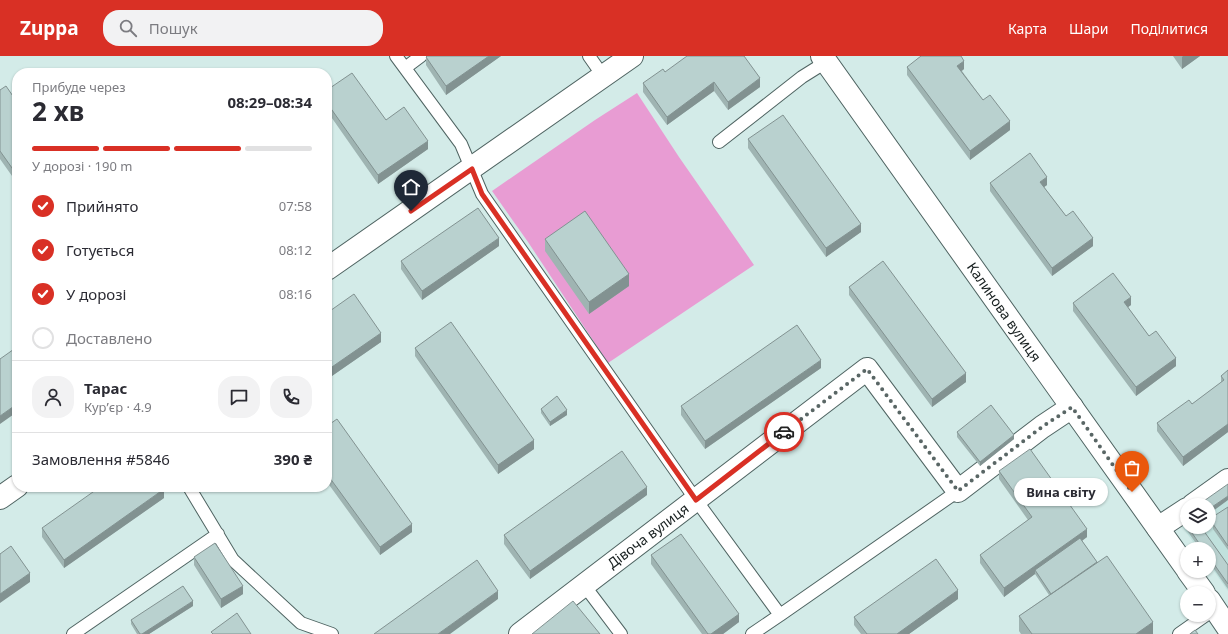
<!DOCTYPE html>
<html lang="uk">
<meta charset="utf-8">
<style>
:root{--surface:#fff;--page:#f2f2f3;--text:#2b2b33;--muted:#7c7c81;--line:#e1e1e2;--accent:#d93025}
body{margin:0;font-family:"Noto Sans",sans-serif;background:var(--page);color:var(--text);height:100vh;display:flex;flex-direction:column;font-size:15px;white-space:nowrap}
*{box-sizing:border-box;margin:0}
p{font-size:13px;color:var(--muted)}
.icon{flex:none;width:22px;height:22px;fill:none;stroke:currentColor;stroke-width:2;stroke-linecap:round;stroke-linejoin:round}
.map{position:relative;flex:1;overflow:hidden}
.panel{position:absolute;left:12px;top:12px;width:320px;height:424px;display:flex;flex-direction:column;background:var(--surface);border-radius:16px;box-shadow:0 1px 3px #0004}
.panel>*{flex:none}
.controls{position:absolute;left:1180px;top:442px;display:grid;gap:8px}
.controls a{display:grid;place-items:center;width:36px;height:36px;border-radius:50%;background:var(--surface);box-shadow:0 1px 3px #0004;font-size:20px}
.pin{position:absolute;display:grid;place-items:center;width:34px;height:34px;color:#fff;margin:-41px -17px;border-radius:50% 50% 50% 0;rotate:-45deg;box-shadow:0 0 4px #0007}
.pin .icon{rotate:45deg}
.courier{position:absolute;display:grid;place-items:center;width:40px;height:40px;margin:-20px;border:3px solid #d93025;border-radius:50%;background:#fff;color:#222;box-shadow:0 1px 5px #0007}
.bubble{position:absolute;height:28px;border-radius:14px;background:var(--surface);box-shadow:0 1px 3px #0004;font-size:13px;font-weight:700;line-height:28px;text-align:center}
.summary em{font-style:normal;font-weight:700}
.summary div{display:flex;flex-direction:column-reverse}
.summary{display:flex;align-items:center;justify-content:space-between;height:68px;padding:0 20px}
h1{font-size:26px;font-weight:700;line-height:30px}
.bar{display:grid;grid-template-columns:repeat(4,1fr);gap:6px 4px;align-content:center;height:48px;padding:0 20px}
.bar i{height:5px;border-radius:3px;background:var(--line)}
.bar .active{background:var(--accent)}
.bar p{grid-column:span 4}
.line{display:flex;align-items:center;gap:10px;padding:0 20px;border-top:1px solid var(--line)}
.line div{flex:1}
.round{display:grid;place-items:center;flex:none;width:42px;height:42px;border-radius:16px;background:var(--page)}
ol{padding:0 20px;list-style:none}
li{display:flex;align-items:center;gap:12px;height:44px}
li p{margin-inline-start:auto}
li .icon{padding:4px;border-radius:50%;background:var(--accent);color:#fff;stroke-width:4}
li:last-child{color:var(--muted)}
li i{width:22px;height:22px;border:2px solid var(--line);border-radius:50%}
header{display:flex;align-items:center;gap:24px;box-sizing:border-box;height:56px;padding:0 20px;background:var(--accent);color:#fff}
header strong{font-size:19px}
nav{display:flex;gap:22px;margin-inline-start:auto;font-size:14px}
.search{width:280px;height:36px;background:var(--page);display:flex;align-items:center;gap:10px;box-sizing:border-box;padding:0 14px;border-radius:16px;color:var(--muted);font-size:15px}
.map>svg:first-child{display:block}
.built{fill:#c0e1dd}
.green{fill:#e89cd3}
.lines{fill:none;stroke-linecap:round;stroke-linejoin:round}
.lane-casing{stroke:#4f6462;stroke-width:14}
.street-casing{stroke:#4f6462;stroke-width:24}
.secondary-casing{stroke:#4f6462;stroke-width:24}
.lane{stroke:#fff;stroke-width:12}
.street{stroke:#fff;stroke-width:22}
.secondary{stroke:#fff;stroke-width:22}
.wall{fill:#9fb4b2}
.shaded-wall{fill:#829291}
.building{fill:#b9d1cf;stroke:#829291}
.done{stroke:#596665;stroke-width:4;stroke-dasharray:0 7.2}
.route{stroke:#d93025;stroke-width:5}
.labels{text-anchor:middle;stroke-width:3.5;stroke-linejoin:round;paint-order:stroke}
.street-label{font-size:14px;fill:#171f1f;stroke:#fff}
</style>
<header>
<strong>Zuppa</strong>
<div class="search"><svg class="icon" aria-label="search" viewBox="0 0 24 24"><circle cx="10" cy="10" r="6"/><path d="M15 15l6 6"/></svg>Пошук</div>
<nav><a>Карта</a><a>Шари</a><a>Поділитися</a></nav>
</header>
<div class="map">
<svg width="1228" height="578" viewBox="0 0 1228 578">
<rect width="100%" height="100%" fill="#d3ebe8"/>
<path class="built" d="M1228 431V535L1209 508V493H1198L1179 466 1187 471H1209V449Z"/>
<path class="green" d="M637 37 679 101 754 209 608 307 528 186 492 135 595 64Z"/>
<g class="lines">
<defs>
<path id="lane" d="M396 0 461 88 482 138 696 444 780 559 958 435
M589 0 603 20
M405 12 421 0
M719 86 802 21 826 6
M189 431 233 504 301 567 332 578
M584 529 621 578
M73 578 218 478
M752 578 780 559
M1179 578 1206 559"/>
<path id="street" d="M327 213 632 0
M0 442 17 430
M1193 449 1228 424
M1158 472 1187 453
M520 578 867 313 958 435 1042 371 1072 351"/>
<path id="secondary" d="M822 0 1187 513
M1188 515 1204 537
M1209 544 1228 572"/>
</defs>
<use href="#lane" class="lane-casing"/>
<use href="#street" class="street-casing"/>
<use href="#secondary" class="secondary-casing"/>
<use href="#lane" class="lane"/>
<use href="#street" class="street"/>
<use href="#secondary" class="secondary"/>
</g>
<path class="wall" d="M427 0H501L446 39 426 9V1Z
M1173 0H1200L1182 13Z
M907 11 964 13 962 15 983 44 1010 74 970 104 907 19Z
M665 16 760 31 728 54 714 35 667 69 643 36V27Z
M0 34 17 46V127L0 103Z
M327 34 386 64 428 93 378 128 327 55Z
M748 83 861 176 826 201 748 92Z
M990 127 1047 129 1044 131 1066 160 1093 190 1052 220 990 135Z
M545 183 629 230 589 258 545 195Z
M499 190 422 244 401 213V205Z
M849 231 966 326 932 351 849 239Z
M1073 247 1131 249 1128 251 1149 280 1176 310 1136 340 1073 255Z
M327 257 381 286 329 322 327 319Z
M415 292 534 393 498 418 415 300Z
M821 312 705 393 681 359V350Z
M1228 314V376L1183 410 1157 375V367L1192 348 1221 327V320Z
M541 353 567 359 550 370 541 357Z
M327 370 412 476 380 499 327 426Z
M957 376 1014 383 980 410 957 381Z
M999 415 1087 481 1082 485 1097 506 1153 578H1021L1019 575V560L1049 539 1035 518 1004 541 980 507V499L1028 464 999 423Z
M647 439 530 523 504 488V479Z
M164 442 64 512 42 481V472Z
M1228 451V494L1213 473V468Z
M1187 457V471H1201L1228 509V533L1209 506V493H1200L1181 466V461Z
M651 499 739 566 723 578H702L651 508Z
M194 501 243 538 221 552 194 509Z
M958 543 909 578H861L854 569V561Z
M193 550 149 578H137L131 568V564Z"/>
<path class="shaded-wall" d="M489 0H501L446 39V30Z
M1183 0H1200L1182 13V1Z
M964 5V13L957 18V10Z
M760 22V31L728 54V46Z
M714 26V35L667 69V61Z
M1010 65V74L970 104V95Z
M428 85V93L378 128V119Z
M1047 121V129L1040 134V126Z
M861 168V176L826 201V192Z
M499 182V190L422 244V235Z
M1093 182V190L1052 220V212Z
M629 218V230L589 258V246Z
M1131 241V249L1124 254V246Z
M381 277V286L329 322V313Z
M1176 302V310L1136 340V331Z
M821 304V312L705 393V385Z
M966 317V326L932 351V343Z
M17 348V356L0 368V360Z
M567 354V359L550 370V366Z
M1228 368V376L1183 410V401Z
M1014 379V383L980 410V406Z
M534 384V393L498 418V409Z
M647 431V439L530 523V515Z
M164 433V442L64 512V504Z
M1228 440V444L1209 458V453Z
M412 468V476L380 499V491Z
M1087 473V481L1037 517 1035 514V518L1004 541V532Z
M30 517V526L0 547V538Z
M243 530V538L221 552V543Z
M958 534V543L909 578H897Z
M498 535V543L450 578H438Z
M193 545V550L149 578H142Z
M739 558V566L723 578H711Z
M1153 566V578H1136Z"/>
<path class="building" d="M427 0H489L446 30 426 1Z
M687 0H744L760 22 728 46 714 26 667 61 643 27 663 13 665 16Z
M921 0H961L964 5 957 10 983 44 990 39 1010 65 970 95 907 11Z
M352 17 386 64 404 51 428 85 378 119 327 47V34Z
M6 30 17 46V119L0 95V34Z
M783 59 861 168 826 192 748 83Z
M1030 97 1047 121 1040 126 1066 160 1073 155 1093 182 1052 212 990 127Z
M478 152 499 182 422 235 401 205Z
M585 155 629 218 589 246 545 183Z
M883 205 966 317 932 343 849 231Z
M1113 217 1131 241 1124 246 1149 280 1156 275 1176 302 1136 331 1073 247Z
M354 238 381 277 329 313 327 310V257Z
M451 266 534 384 498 409 415 292Z
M797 269 821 304 705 385 681 350Z
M17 291V348L0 360V303Z
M1228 314V368L1183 401 1157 367 1189 344 1192 348 1224 324 1221 320Z
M557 340 567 354 550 366 541 353Z
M991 349 1014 379 980 406 957 376Z
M337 363 412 468 380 491 327 418V370Z
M1030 393 1087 473 1004 532 980 499 1032 461 999 415Z
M622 395 647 431 530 515 504 479Z
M1228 428V440L1209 453V449H1202L1201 447Z
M100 431H162L164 433 64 504 42 472Z
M1228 451V490L1213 468 1214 460Z
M1187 457V470L1181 461Z
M1188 471H1201L1228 509V528L1209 501V493H1203Z
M681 478 739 558 711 578H708L651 499Z
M1080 482 1097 506 1051 538 1035 514Z
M215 487 243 530 221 543 194 501Z
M11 490 30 517 0 538V498Z
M1107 500 1153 566 1136 578H1032L1019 560Z
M936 503 958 534 897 578H867L854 561Z
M477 504 498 535 438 578H374Z
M183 530 193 545 142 578H140L131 564Z
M573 545 600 578H532Z
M237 557 251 578H213L211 576Z
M1195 574 1198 578H1190Z"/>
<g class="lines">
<path class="done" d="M784 376 867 313 958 435 1042 371 1072 351 1132 436"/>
<path class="route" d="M411 155 472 113 482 138 696 444 784 376"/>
</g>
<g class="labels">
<g class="street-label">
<text transform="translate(1004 256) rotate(55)" y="5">Калинова вулиця</text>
<text transform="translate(648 480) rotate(-37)" y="5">Дівоча вулиця</text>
</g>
</g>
</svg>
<div class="controls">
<a><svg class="icon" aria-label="layers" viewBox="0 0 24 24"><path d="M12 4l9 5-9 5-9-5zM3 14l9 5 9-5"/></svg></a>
<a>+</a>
<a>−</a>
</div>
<div class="pin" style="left:1132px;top:436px;background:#ea580c"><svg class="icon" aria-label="bag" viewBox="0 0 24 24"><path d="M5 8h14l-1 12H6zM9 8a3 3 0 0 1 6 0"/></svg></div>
<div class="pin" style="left:411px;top:155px;background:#1f2937"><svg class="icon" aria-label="home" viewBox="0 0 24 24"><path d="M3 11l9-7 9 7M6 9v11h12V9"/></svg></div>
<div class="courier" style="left:784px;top:376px"><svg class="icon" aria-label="car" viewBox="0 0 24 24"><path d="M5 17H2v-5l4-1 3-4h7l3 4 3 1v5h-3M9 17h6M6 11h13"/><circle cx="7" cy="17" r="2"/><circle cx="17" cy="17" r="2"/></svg></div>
<div class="bubble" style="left:1014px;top:422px;width:94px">Вина світу</div>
<section class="panel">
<div class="summary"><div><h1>2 хв</h1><p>Прибуде через</p></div><em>08:29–08:34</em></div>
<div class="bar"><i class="active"></i><i class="active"></i><i class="active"></i><i></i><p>У дорозі · 190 m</p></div>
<ol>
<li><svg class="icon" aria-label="check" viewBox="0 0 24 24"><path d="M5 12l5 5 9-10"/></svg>Прийнято<p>07:58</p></li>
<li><svg class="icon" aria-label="check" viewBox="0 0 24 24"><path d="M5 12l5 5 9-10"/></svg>Готується<p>08:12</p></li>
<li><svg class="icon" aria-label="check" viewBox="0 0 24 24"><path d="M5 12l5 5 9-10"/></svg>У дорозі<p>08:16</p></li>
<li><i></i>Доставлено</li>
</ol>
<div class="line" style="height:72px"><a class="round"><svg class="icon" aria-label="person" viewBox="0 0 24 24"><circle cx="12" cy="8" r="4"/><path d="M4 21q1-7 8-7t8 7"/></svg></a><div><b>Тарас</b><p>Кур’єр · 4.9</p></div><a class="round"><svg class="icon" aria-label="chat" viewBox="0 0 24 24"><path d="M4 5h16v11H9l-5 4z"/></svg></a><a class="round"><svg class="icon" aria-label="phone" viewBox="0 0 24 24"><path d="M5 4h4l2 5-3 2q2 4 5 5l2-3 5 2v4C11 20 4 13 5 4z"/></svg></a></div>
<div class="line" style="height:52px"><div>Замовлення #5846</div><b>390 ₴</b></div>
</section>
</div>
